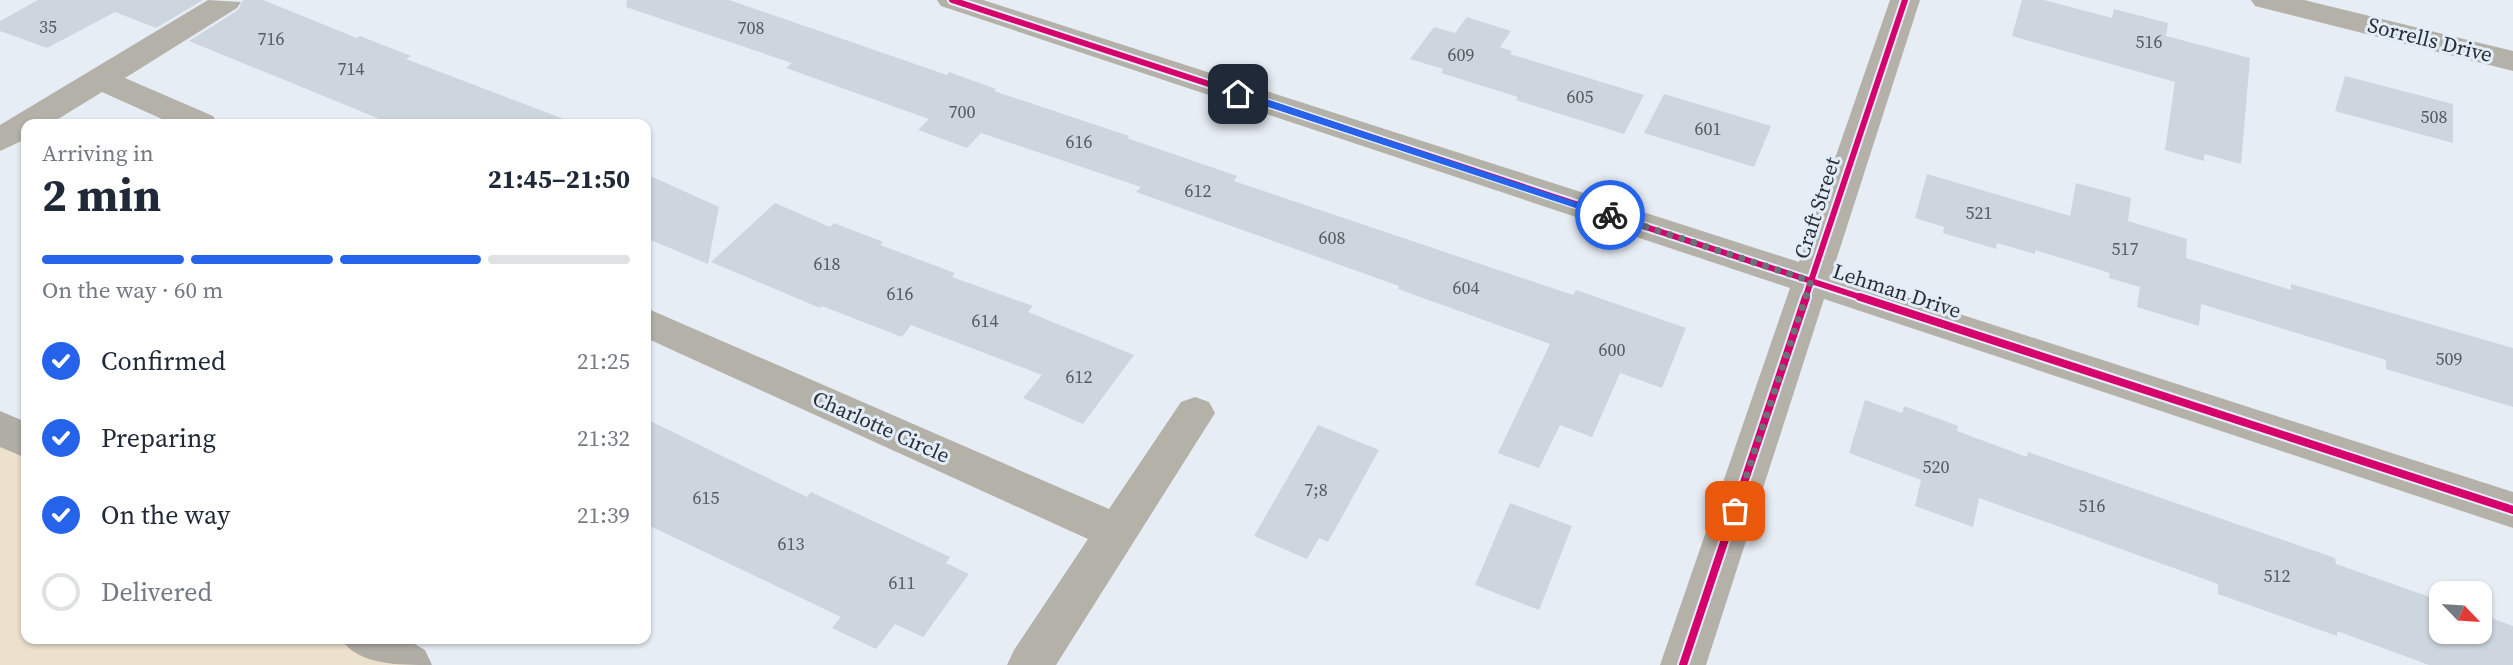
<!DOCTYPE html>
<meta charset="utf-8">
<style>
:root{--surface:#fff;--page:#f2f2f3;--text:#1f2937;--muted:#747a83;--line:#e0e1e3;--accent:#2563eb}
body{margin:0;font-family:"Source Serif 4",serif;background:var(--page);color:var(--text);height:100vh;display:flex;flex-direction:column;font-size:26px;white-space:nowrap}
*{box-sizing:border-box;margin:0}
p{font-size:23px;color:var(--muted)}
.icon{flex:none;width:38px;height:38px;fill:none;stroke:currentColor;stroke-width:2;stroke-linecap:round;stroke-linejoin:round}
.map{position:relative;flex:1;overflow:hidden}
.sheet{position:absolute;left:21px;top:119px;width:630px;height:525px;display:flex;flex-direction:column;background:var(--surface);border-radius:14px;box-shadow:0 2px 5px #0004}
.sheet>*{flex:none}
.needle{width:46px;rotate:115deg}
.fabs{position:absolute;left:2429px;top:581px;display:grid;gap:14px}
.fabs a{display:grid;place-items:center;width:63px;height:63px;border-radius:14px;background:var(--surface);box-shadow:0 2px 5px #0004;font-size:35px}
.pin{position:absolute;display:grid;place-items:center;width:60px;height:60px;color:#fff;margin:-30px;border-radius:14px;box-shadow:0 4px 10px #0006}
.courier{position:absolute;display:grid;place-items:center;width:70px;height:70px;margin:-35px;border:5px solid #2563eb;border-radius:50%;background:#fff;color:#222;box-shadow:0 2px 9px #0007}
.head em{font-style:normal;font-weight:700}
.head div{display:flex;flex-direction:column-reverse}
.head{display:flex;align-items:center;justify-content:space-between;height:119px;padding:0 21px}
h1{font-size:46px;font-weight:700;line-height:52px}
.bar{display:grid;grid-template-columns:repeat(4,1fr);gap:10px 7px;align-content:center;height:84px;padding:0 21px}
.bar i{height:9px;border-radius:5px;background:var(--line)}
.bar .current{background:var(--accent)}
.bar p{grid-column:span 4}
ol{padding:0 21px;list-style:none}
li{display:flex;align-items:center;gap:21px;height:77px}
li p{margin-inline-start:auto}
li .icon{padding:7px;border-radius:50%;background:var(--accent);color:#fff;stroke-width:4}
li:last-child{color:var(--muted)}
li i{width:38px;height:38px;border:4px solid var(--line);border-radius:50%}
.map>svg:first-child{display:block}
.green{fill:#ebe1cd}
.building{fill:#cdd5de}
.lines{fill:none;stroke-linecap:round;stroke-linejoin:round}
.street{fill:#b4b1a8;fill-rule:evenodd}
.secondary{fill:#b0ada5;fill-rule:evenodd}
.cycleway-far1-casing{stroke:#e2edf9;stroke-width:10}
.cycleway-casing{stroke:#e2edf9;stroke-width:12}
.cycleway-far1{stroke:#d6006c;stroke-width:6}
.cycleway{stroke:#d6006c;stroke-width:8}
.route{fill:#2563eb}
.done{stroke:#6c7277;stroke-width:7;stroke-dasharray:0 12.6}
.labels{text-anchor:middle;stroke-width:6;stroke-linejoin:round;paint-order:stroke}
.number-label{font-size:18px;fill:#555b60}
.street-label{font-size:21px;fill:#2a2f33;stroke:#e2edf9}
</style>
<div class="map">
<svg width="2513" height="665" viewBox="0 0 2513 665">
<rect width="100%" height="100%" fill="#e7edf4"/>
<path class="green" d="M0 421 26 436V639H380L426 665H0Z"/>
<path class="building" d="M38 0H203L156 28 115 12 47 48 0 31V21Z
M243 0H263L357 38 360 36 411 56 406 59 569 121 568 124H392L189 41 238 10Z
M627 0H729L947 75 949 72 996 89 994 91 1129 136 1127 138 1237 176 1234 181 1308 206 1573 295 1576 290 1686 328 1662 388 1620 373 1592 437 1560 425 1539 468 1498 453 1550 344 1398 289 1399 286 1136 192 1141 187 981 133 967 148 918 130 929 119 786 68 792 63 626 7Z
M2022 0H2044L2112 18 2114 9 2168 23 2166 36 2250 58 2241 164 2204 154V161L2165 150 2175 82 2012 36Z
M1467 17 1511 31 1500 47 1512 51 1510 54 1644 95 1624 134 1516 100 1518 97 1441 73 1443 69 1410 59 1434 27 1455 33Z
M2345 76 2453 104V143L2335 111Z
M1664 94 1771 126 1754 167 1644 133Z
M646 174 719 207 708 264 646 238Z
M1927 174 2070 216 2076 183 2131 198 2128 221 2187 239 2186 258 2291 290V284L2513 348V407L2386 369V360L2201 304 2199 326 2137 307 2140 287 2109 278 2110 273 2035 250V254L1997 243 1996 249 1943 233 1944 227 1915 218Z
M775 203 830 227 834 223 883 242 880 245 955 273 952 277 1033 306 1028 312 1134 355 1083 424 1023 398 1042 375 911 325 902 337 822 306 820 308 711 262Z
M1865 400 1902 413 1904 406 1958 426 1957 431 2027 457 2028 452 2335 558 2336 564 2441 601V632H2480V614L2513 626V665H2429L2337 631V636L2218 594V584L1979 498 1973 527 1915 506 1921 480 1849 453Z
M646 419 807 497 811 492 950 557 946 563 969 574 923 637 895 624 876 649 832 628 841 617 646 524Z
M1318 425 1379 450 1328 542 1319 538 1307 559 1254 536Z
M1510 503 1572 526 1539 610 1475 585Z"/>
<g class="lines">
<path class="street" d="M208 0 241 2 237 8 125 78 213 116 218 124H173L102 92 50 124H26V139L0 151V125Z
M937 0H983L1799 262 1890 0H1920L1832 273 2513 492V528L1824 299 1706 665H1660L1790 288 941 6Z
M2251 0H2304L2513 51V71L2255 6Z
M646 308 1109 509 1181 402 1195 397 1209 402 1215 413 1056 665H1007L1014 650 1088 539 646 338Z"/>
<path class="secondary" d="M0 411 26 422V458L0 447Z
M341 639H406L425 650 432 665C397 665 358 665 341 639Z"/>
<defs>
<path id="cycleway-far1" d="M952 0 1866 299
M1805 299 1905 0"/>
<path id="cycleway" d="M1860 297 2513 510
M1683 665 1806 297"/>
</defs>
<use href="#cycleway-far1" class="cycleway-far1-casing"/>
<use href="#cycleway" class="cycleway-casing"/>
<use href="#cycleway-far1" class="cycleway-far1"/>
<use href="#cycleway" class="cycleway"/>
</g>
<path class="route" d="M1235 91H1242L1615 215 1606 218 1235 96Z"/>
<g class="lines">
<path class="done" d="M1610 215 1811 281 1735 511"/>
</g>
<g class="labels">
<g class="number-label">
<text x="48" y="33">35</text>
<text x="751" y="34">708</text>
<text x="271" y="45">716</text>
<text x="2149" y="48">516</text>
<text x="1461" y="61">609</text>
<text x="351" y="75">714</text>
<text x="1580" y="103">605</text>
<text x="962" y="118">700</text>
<text x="2434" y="123">508</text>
<text x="1708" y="135">601</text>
<text x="1079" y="148">616</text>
<text x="1198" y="197">612</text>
<text x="1979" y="219">521</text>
<text x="1332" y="244">608</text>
<text x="2125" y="255">517</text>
<text x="827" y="270">618</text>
<text x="1466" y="294">604</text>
<text x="900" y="300">616</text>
<text x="985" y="327">614</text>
<text x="1612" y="356">600</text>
<text x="2449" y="365">509</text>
<text x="1079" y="383">612</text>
<text x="1936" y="473">520</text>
<text x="1316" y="496">7;8</text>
<text x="706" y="504">615</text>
<text x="2092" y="512">516</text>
<text x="791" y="550">613</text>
<text x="2277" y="582">512</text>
<text x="902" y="589">611</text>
</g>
<g class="street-label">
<text transform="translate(2430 40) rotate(14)" y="7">Sorrells Drive</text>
<text transform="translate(1817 208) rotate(-72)" y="7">Craft Street</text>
<text transform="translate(1897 291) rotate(18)" y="7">Lehman Drive</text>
<text transform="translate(881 427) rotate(24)" y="7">Charlotte Circle</text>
</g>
</g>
</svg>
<div class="fabs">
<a><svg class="needle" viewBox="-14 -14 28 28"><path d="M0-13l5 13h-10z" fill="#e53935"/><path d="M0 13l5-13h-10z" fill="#747a83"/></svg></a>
</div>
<div class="pin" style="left:1735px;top:511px;background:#ea580c"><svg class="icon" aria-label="bag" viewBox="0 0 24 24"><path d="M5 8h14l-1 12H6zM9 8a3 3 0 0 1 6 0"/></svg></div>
<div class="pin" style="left:1238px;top:94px;background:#1f2937"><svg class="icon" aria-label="home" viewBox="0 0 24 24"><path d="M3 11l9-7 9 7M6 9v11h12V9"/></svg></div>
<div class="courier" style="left:1610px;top:215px"><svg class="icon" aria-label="bike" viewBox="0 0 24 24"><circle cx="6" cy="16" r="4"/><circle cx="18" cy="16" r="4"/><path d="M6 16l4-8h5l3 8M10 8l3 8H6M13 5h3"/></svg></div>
<section class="sheet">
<div class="head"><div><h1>2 min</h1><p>Arriving in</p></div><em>21:45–21:50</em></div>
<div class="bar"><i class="current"></i><i class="current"></i><i class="current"></i><i></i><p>On the way · 60 m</p></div>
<ol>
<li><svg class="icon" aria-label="check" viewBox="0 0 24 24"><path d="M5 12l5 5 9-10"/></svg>Confirmed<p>21:25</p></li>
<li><svg class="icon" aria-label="check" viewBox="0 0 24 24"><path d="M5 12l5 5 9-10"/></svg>Preparing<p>21:32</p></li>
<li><svg class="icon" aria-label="check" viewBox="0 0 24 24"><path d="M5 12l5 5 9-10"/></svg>On the way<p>21:39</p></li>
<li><i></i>Delivered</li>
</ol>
</section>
</div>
